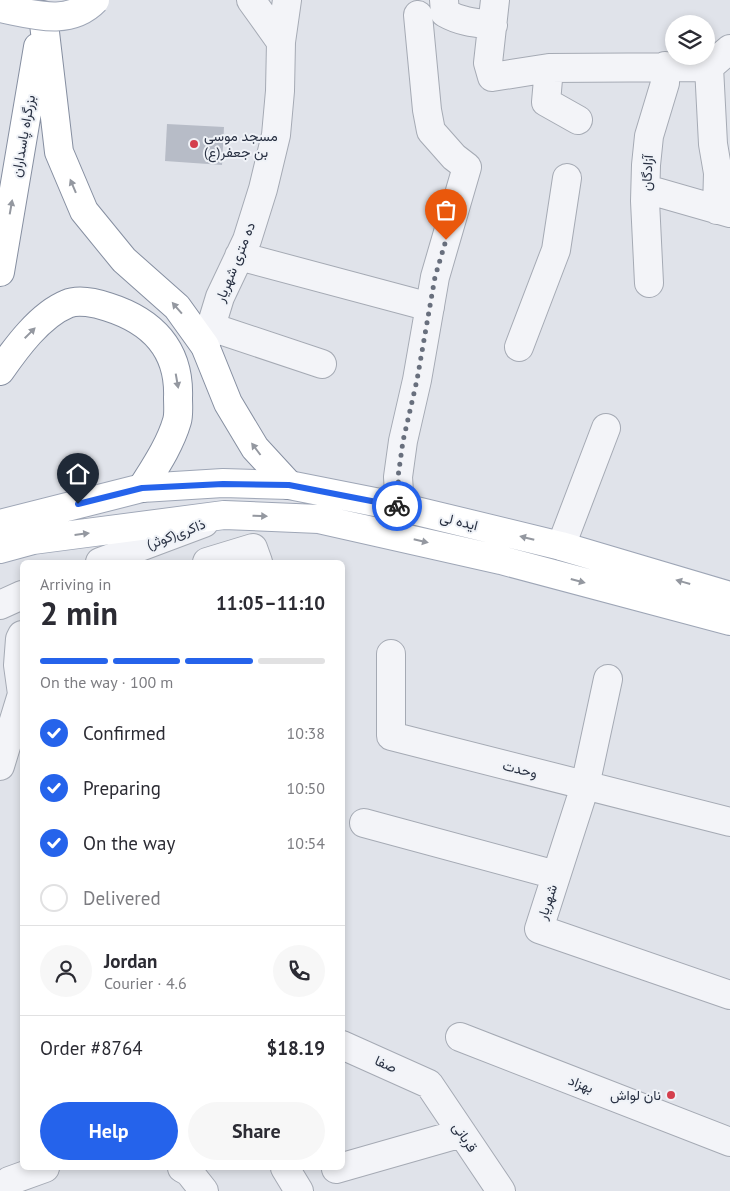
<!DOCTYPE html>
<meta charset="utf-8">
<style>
:root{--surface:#fff;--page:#f7f7f7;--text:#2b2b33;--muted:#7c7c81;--line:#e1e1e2;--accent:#2563eb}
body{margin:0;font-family:"PT Sans",Vazirmatn,sans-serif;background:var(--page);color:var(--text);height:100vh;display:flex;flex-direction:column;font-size:19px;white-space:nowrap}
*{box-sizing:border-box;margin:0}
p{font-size:16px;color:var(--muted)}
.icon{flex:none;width:28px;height:28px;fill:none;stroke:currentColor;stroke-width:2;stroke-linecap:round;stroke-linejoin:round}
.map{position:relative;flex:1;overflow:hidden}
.panel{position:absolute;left:20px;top:560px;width:325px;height:610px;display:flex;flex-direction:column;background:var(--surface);border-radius:8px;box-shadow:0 2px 8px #0003}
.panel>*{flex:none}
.tools{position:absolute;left:665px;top:15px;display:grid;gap:10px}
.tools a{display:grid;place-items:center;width:50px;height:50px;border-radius:50%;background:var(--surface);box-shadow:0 2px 8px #0003;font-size:25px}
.pin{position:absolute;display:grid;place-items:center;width:42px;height:42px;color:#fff;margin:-51px -21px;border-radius:50% 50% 50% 0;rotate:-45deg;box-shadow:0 0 5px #0007}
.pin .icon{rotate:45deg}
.courier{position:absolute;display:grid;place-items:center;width:50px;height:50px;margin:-25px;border:4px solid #2563eb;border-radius:50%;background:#fff;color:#222;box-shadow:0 1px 6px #0007}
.headline em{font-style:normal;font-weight:800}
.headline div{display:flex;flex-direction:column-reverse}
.headline{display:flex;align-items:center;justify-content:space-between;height:85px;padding:0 20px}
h1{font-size:32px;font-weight:800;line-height:38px}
.bar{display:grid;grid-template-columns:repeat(4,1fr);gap:8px 5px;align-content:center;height:60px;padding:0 20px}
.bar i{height:6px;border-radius:4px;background:var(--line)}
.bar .selected{background:var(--accent)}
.bar p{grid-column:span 4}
.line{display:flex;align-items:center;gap:12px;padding:0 20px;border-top:1px solid var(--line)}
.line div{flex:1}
.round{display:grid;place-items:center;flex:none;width:52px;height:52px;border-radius:26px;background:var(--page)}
ol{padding:0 20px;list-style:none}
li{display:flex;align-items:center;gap:15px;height:55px}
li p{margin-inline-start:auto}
li .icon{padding:5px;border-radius:50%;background:var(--accent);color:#fff;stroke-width:4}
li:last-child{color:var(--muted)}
li i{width:28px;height:28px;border:2px solid var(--line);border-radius:50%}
.button{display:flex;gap:10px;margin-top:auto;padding:10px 20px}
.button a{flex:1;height:58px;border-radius:30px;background:var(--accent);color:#fff;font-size:20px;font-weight:800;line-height:58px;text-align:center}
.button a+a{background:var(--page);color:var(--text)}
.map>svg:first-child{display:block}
.building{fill:#b7bcc7}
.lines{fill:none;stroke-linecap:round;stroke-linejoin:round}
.minor-casing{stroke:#a5aab4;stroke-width:30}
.major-casing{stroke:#9ea6b6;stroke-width:30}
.highway-casing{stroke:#868fa1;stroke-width:30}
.minor{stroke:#f3f4f8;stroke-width:28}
.major{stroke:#fff;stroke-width:28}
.highway{stroke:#fff;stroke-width:28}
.major-bridge-casing{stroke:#9ea6b6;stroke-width:30;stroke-linecap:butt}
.major-bridge{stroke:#fff;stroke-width:28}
.oneway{fill:#9498a0}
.done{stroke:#686f7d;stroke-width:5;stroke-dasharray:0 9}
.route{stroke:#2563eb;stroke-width:6}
.poi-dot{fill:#d43f4d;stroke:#eff2f7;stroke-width:2}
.labels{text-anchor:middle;stroke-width:4;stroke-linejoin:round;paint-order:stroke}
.street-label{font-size:14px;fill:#283042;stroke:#eff2f7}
.poi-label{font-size:14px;fill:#283042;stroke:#eff2f7;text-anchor:start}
</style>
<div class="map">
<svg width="730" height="1191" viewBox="0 0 730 1191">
<rect width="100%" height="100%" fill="#e0e3ea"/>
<path class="building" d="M167 124 224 127 222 165 165 161Z"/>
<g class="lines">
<defs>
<path id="minor" d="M251 0 281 42
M444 0 445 13C461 22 476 23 493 25
M495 0 488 63 492 77 549 68 709 67 730 49
M709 67 713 144 718 173 717 210
M549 68 546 102 578 120
M646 189 730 213
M239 256 430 307
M649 283 645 201 646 165 649 136 665 83V66
M211 327 322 364
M205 346 220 297 247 240 263 189 276 135 280 91 281 42 287 0
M519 347 556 250 567 178
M400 507 398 477 403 441 417 380 435 277 467 167 454 157 431 131 427 110 418 15
M561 546 606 428
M100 562 204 523
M207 562 253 548 258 562
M0 605 22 595
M391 654V736L730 822
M608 679 585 786 539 929 730 995
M0 766 22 694 18 665 20 639 22 635
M364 823 556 875
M460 1037 730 1142
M342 1045 429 1084 501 1191
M182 1168 189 1172 204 1191
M285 1168 299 1191
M336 1169 462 1133
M9 1181 45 1168"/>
<path id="major" d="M0 524 142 488 223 483 289 485 400 507 561 546 730 596
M0 549 33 540 224 515 319 519 501 560 730 621"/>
<path id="highway" d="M43 15 59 152 84 211 124 260 177 307 205 346 228 403 255 448 289 485
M0 272 38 47
M0 371C16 348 40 315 67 304 78 299 96 303 108 307 152 321 180 349 178 398 178 405 179 414 177 421 170 445 155 467 142 488"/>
</defs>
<use href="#minor" class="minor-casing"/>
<use href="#major" class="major-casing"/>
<use href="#highway" class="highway-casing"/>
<use href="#minor" class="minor"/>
<use href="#major" class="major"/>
<use href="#highway" class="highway"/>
<defs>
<path id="major-bridge" d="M0 8C32 14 69 27 95 0"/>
</defs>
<use href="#major-bridge" class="major-bridge-casing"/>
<use href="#major-bridge" class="major-bridge"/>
</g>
<defs><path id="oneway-solid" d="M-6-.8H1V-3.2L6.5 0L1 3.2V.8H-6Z" transform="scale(1.25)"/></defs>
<g class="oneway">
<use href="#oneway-solid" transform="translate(73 186) rotate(-113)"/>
<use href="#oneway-solid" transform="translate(11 207) rotate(-80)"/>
<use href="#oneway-solid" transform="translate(177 308) rotate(-131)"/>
<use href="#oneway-solid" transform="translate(30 333) rotate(-45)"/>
<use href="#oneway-solid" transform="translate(177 381) rotate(80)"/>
<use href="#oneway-solid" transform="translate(256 449) rotate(-127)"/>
<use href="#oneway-solid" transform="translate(260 516) rotate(2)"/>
<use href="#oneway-solid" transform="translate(82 534) rotate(-7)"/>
<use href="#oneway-solid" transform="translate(527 538) rotate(-166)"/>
<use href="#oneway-solid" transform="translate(421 541) rotate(13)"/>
<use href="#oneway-solid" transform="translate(578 581) rotate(15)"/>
<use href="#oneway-solid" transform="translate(683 582) rotate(-164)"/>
</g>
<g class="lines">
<path class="done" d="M397 506H400L398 477 403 441 417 380 435 277 446 240"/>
<path class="route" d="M78 504 142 488 223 484 289 485 397 506"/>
</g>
<g class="poi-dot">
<circle cx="194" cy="144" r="5"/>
<circle cx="671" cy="1095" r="5"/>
</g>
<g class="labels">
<g class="street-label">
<text transform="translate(23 136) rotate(-80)" y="5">بزرگراه پاسداران</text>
<text transform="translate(647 173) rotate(-87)" y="5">آزادگان</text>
<text transform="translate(235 262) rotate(-68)" y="5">ده متری شهریار</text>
<text transform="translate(459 521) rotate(14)" y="5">ایده لی</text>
<text transform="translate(176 534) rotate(-21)" y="5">ذاکری(کوثر)</text>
<text transform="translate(520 769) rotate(14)" y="5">وحدت</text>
<text transform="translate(547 902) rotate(-72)" y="5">شهریار</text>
<text transform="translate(386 1064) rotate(24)" y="5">صفا</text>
<text transform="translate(581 1084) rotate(21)" y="5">بهزاد</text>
<text transform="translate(465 1137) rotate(56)" y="5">قربانی</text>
</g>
<g class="poi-label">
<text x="204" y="141">مسجد موسی<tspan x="204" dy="16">بن جعفر(ع)</tspan></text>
<text x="661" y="1100" text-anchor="end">نان لواش</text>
</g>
</g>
</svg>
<div class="tools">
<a><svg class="icon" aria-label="layers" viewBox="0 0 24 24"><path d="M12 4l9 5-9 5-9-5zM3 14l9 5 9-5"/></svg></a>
</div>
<div class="pin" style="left:446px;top:240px;background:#ea580c"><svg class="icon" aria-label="bag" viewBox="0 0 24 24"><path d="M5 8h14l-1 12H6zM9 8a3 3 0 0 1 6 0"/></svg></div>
<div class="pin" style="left:78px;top:504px;background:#1f2937"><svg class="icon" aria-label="home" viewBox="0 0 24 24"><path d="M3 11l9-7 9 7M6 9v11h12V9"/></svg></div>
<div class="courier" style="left:397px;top:506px"><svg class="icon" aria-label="bike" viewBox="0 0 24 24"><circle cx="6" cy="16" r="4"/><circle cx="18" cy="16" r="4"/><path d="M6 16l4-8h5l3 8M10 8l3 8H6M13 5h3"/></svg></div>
<section class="panel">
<div class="headline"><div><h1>2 min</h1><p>Arriving in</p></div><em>11:05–11:10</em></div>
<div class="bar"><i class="selected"></i><i class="selected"></i><i class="selected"></i><i></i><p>On the way · 100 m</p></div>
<ol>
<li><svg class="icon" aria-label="check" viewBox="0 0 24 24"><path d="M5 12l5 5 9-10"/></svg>Confirmed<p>10:38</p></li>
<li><svg class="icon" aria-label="check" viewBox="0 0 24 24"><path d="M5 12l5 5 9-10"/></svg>Preparing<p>10:50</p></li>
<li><svg class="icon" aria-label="check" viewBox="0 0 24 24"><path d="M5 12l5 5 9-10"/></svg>On the way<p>10:54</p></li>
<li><i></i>Delivered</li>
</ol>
<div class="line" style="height:90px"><a class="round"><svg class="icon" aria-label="person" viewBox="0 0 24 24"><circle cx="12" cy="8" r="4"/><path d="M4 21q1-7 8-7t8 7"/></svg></a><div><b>Jordan</b><p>Courier · 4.6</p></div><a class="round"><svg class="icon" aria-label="phone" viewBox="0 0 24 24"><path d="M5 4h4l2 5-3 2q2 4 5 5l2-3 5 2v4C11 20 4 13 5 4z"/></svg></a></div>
<div class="line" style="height:65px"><div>Order #8764</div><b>$18.19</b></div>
<div class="button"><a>Help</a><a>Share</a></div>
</section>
</div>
